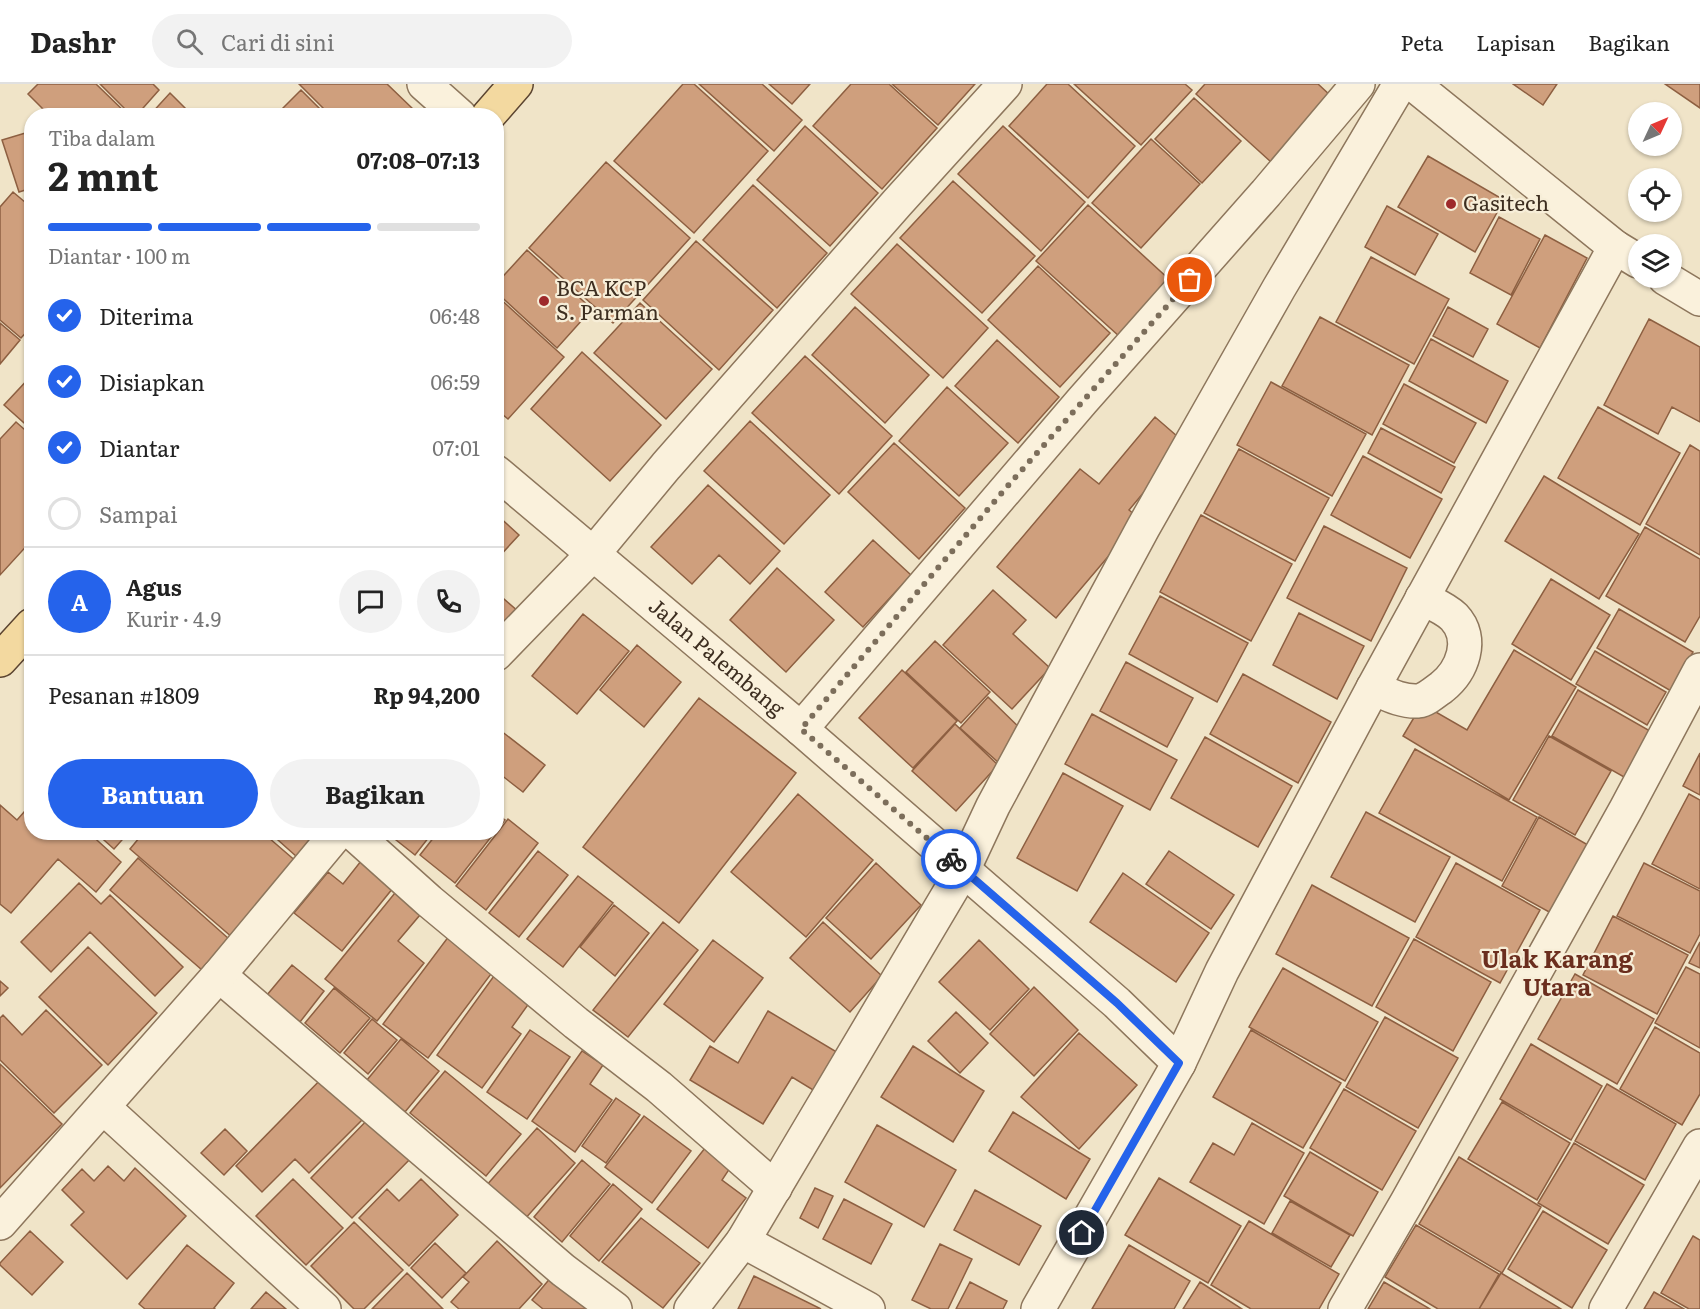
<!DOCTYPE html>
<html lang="id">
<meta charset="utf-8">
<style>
:root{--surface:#fff;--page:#f2f2f2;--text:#222;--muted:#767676;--line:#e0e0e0;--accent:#2563eb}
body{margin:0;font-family:Literata,serif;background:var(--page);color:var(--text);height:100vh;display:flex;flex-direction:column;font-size:22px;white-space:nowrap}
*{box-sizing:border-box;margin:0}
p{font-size:20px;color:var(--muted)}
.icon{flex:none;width:33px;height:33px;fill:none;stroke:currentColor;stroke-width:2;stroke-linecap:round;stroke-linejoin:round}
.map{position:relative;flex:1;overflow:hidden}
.panel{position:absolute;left:24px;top:24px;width:480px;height:732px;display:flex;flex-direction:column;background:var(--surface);border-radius:24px;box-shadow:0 2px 4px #0004}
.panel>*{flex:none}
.needle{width:39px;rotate:46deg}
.controls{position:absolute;left:1628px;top:18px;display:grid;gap:12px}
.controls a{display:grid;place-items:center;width:54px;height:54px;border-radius:50%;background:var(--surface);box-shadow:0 2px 4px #0004;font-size:30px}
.pin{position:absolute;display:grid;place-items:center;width:51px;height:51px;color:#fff;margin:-26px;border:3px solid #fff;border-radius:50%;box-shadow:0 2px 6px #0007}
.courier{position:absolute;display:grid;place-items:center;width:60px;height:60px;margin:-30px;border:4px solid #2563eb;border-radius:50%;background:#fff;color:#222;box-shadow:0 2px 8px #0007}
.head em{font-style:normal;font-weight:700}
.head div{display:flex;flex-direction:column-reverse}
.head{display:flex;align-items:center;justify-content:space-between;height:102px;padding:0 24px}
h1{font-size:39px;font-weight:700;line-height:45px}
.bar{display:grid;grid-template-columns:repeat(4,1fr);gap:9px 6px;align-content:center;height:72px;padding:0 24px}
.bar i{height:8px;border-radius:4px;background:var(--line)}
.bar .selected{background:var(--accent)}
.bar p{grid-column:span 4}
.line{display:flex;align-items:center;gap:15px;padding:0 24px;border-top:2px solid var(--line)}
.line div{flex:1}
.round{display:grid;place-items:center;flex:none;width:63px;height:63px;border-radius:32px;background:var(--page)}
ol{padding:0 24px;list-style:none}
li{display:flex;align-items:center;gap:18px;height:66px}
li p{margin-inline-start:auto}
li .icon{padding:6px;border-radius:50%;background:var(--accent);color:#fff;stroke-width:4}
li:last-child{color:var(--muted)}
li i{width:33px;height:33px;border:3px solid var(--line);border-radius:50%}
.action{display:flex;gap:12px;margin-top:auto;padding:12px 24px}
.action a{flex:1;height:69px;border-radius:36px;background:var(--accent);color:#fff;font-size:24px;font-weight:700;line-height:69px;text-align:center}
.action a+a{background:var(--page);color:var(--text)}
header{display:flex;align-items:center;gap:36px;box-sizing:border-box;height:84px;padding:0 30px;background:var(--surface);border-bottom:2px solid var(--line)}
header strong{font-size:28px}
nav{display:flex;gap:33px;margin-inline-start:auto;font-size:21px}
.search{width:420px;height:54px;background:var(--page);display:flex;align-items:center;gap:15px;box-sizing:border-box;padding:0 21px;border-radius:33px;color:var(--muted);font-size:22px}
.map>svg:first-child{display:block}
.building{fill:#cf9f7d;stroke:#8d5f41;stroke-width:1.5}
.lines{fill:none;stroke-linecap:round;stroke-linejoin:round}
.minor-casing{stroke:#8d765c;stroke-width:36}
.major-casing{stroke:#5b4430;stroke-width:36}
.minor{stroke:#faf1dc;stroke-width:33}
.major{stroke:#f3d9a0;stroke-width:33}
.done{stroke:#7c6e5b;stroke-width:6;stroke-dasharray:0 10.8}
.route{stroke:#2563eb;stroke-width:8}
.poi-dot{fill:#9e2a2b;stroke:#f7eed8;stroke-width:2}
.labels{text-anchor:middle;stroke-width:4.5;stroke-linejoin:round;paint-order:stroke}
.poi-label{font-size:21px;fill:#3d2e20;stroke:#f7eed8;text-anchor:start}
.street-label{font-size:21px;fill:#3d2e20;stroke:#f7eed8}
.quarter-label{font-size:24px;font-weight:bold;fill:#6b2e1e;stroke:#f7eed8}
</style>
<header>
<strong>Dashr</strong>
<div class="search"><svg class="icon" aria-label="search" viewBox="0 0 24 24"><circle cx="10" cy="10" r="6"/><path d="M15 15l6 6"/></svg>Cari di sini</div>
<nav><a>Peta</a><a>Lapisan</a><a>Bagikan</a></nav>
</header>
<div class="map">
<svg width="1700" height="1225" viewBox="0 0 1700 1225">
<rect width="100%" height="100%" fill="#f0e4c8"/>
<path class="building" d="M38 0H96L129 32H50L28 10Z
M100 0H153L159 6 136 32H132Z
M299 0H387L413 25 407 32H331Z
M683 0H694L768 67 694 149 614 77Z
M699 0H762L802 36 774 67Z
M769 0H810L792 20Z
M851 0H889L937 44 882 105 813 42Z
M892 0H975L938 41Z
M1047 0H1068L1135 62 1088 114 1009 42Z
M1074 0H1185L1192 6 1141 61Z
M1205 0H1318L1331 12 1271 78 1196 10Z
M1513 0H1557L1543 21Z
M1665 0H1700V24Z
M301 6 327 32 276 31Z
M170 9 193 32H149Z
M1194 14 1241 57 1202 99 1155 55Z
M805 42 878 109 830 162 757 96Z
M1003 42 1085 118 1041 167 958 90Z
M32 47V104L19 108 2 56Z
M1151 55 1200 100 1141 164 1092 119Z
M1428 72 1504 116 1475 168 1398 123Z
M606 78 690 154 613 239 529 164Z
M953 97 1035 172 982 229 900 154Z
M753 101 827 169 777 224 703 156Z
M13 108 32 124V242L21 254 0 236V123Z
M1088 121 1171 197 1120 253 1036 177Z
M1387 122 1438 150 1415 191 1365 163Z
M1499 133 1540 155 1511 211 1470 189Z
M1545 151 1587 174 1540 264 1497 240Z
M696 157 773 226 719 286 643 216Z
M897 160 988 244 943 294 851 210Z
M527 166 592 225 557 264 496 208V200Z
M1371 173 1449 215 1414 280 1336 238Z
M1038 182 1110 249 1060 303 988 236Z
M496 211 564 273 508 335 496 325Z
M640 219 712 285 666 335 594 269Z
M855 223 929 291 885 339 812 271Z
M1448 223 1488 245 1473 273 1433 252Z
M1320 233 1409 281 1372 351 1282 302Z
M1649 235 1700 263V338L1672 323 1658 350 1604 321Z
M0 239 20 256 0 280Z
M1431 255 1508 297 1486 339 1409 297Z
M997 256 1059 313 1018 359 955 302Z
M582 268 661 341 610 397 531 325Z
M805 272 892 352 839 410 752 329Z
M32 291V346L4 321Z
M1271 298 1366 350 1332 412 1237 361Z
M1404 300 1476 339 1454 379 1383 340Z
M947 303 1008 359 959 412 899 357Z
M1598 323 1680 369 1640 441 1558 394Z
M1155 333 1185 359 1129 426 1140 435 1056 534 997 483 1080 385 1099 400Z
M750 337 830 411 784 460 704 387Z
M16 338 32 352V456L0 491V355Z
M1381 344 1455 383 1441 409 1368 369Z
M894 359 965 424 919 475 848 408Z
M1690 361 1700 367V471L1646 440Z
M1239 365 1329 414 1295 477 1204 429Z
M1363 372 1442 415 1410 474 1331 431Z
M1544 392 1639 450 1599 515 1505 457Z
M708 401 780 467 750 500 719 471 692 500 651 463Z
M496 430 519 451 496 476Z
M1201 431 1292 480 1251 557 1160 508Z
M1324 442 1407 484 1371 557 1287 514Z
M1645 443 1700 475V532L1685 558 1606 512Z
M873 456 911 491 863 543 825 508Z
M777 484 834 536 786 588 730 536Z
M1551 495 1610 531 1571 596 1512 560Z
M993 506 1026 536 1013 550 1050 584 1012 625 943 561Z
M496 508 519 528 496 553Z
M1160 512 1248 559 1217 618 1129 570Z
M1619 525 1693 568 1671 607 1597 564Z
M1299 529 1364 562 1337 615 1273 581Z
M583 530 629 567 577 630 532 592Z
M935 557 990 608 961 639 906 588Z
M637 561 681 598 644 643 600 606Z
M1514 566 1576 603 1509 716 1403 652 1422 620 1467 646Z
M1595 567 1666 608 1647 641 1576 600Z
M1126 578 1193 614 1167 663 1100 627Z
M902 586 957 637 913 684 859 634Z
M1243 590 1331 638 1298 699 1210 650Z
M1578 606 1650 647 1624 693 1552 652Z
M988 613 1026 650 999 679 960 644Z
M699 614 796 689 679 839 583 763Z
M1092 630 1177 676 1150 726 1065 680Z
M955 640 998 681 956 727 912 687Z
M496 643 545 681 523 708 496 687Z
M1549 652 1611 687 1575 751 1513 716Z
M1205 653 1292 702 1258 763 1171 714Z
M1415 665 1537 733 1502 797 1379 729Z
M1700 669V711L1683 702Z
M1063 689 1123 722 1077 807 1017 774Z
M798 710 873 776 806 853 731 788Z
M1689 710 1700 716V805L1652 780Z
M32 719V748H88L121 778 96 808 58 775 11 829 0 820V721L17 736Z
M1366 728 1450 773 1415 838 1331 793Z
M496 730 505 736 496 747Z
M1539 733 1588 761 1551 829 1502 802Z
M508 735 538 759 486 826 456 802Z
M95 748H129L114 765Z
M144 748H262L298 779 233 854 130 765Z
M269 748H319L297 773Z
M386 748H433L415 771Z
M438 748H495L455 799 420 771Z
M538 767 568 791 519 853 489 829Z
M1169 767 1234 811 1211 845 1146 800Z
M138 774 229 855 202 886 110 806Z
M361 777 393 804 342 867 294 829 328 788 343 800Z
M876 779 921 821 871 875 826 834Z
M1456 779 1540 826 1500 899 1416 853Z
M1644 779 1700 807V850L1690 869 1617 832Z
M1123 789 1209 849 1176 898 1090 838Z
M578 792 613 819 563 883 527 855Z
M79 799 101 820 110 811 183 883 155 912 90 848 51 888 21 858Z
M1312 801 1409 854 1372 922 1276 870Z
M399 804 425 825 398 857 424 879 377 937 325 895Z
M614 821 649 849 615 892 580 863Z
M1613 832 1688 871 1657 930 1583 891Z
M663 838 698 866 628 953 593 926Z
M823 838 882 892 850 928 790 874Z
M449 852 494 886 428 974 383 940Z
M1414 855 1491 898 1453 967 1376 923Z
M713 856 763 894 714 958 664 920Z
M979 856 1029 905 990 946 939 898Z
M1700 858V884L1689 879Z
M88 863 157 929 108 981 39 913Z
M292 881 324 907 300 938 267 911Z
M1686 883 1700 890V964L1655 939Z
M1283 884 1378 938 1345 997 1249 943Z
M499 885 535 911 512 943 521 950 482 1004 437 971Z
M1575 890 1654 935 1617 1000 1538 955Z
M0 897 8 904 0 912Z
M1034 903 1078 946 1034 992 990 950Z
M334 904 370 934 340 969 305 939Z
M46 926 102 981 54 1029 0 976V934L3 931 22 951Z
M768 927 840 970 818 1009 792 993 763 1040 690 996 710 962 738 979Z
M956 928 988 959 960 989 928 957Z
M1385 933 1458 974 1418 1044 1346 1003Z
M372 935 397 956 368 990 344 969Z
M1655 943 1700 969V1010L1682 1041 1620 1005Z
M530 946 570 973 527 1035 487 1008Z
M1251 946 1341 999 1303 1064 1213 1013Z
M1079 949 1137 1001 1079 1065 1021 1013Z
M401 955 439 987 405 1028 367 996Z
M1531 960 1602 1002 1571 1056 1500 1015Z
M913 962 984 1007 953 1058 881 1013Z
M582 967 603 981 590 1000 612 1016 575 1068 532 1037Z
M0 980 62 1040 0 1104Z
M445 987 521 1050 486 1092 410 1029Z
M327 989 368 1030 309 1089 295 1075 262 1108 236 1082Z
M1607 1000 1676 1040 1645 1096 1575 1057Z
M1344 1005 1416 1047 1382 1106 1310 1064Z
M616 1014 640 1031 606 1079 582 1062Z
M1502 1018 1570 1059 1537 1116 1468 1075Z
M1013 1028 1090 1075 1066 1115 989 1067Z
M373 1030 414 1071 352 1134 311 1094Z
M644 1032 691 1067 652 1119 605 1083Z
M1252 1039 1304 1069 1264 1140 1190 1098 1213 1059 1234 1071Z
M877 1041 956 1086 924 1143 845 1098Z
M537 1044 575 1079 524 1136 486 1102Z
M225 1045 247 1067 224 1091 201 1069Z
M1574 1059 1644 1101 1608 1160 1538 1119Z
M705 1064 730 1084 722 1096 746 1114 708 1164 657 1125Z
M1310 1068 1378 1108 1353 1152 1284 1112Z
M1459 1073 1541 1123 1502 1189 1419 1140Z
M582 1076 610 1100 562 1158 534 1133Z
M108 1082 124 1097 135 1084 186 1132 127 1195 71 1141 84 1128 62 1106 82 1085 94 1097Z
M1159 1094 1241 1142 1208 1199 1125 1151Z
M293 1095 343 1144 306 1181 256 1132Z
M421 1095 458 1131 409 1182 359 1134 387 1105 399 1117Z
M613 1100 642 1125 599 1177 570 1152Z
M815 1104 833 1112 818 1144 800 1134Z
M975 1106 1041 1142 1019 1181 954 1146Z
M844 1115 892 1140 871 1180 823 1155Z
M1290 1117 1350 1151 1331 1183 1272 1149Z
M1543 1127 1607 1166 1572 1224 1508 1185Z
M641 1134 700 1179 663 1224 602 1178Z
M1249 1137 1339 1190 1319 1225H1251L1211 1201Z
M354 1138 403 1186 364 1225H354L311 1182Z
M1416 1141 1499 1190 1479 1225H1438L1385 1193Z
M30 1147 63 1178 32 1211 0 1181V1179Z
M1693 1152 1700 1156V1225H1689L1661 1209Z
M497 1157 542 1200 519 1225H459L451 1218 469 1198 463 1193Z
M435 1159 466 1189 442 1214 411 1184Z
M940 1160 972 1175 948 1225H931L912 1216Z
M187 1161 234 1199 214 1224 215 1225H145L139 1220Z
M1129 1161 1190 1197 1174 1225H1092Z
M407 1189 443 1225H372Z
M1501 1189 1561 1225H1479Z
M552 1192 592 1225H543L532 1216Z
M754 1192 821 1225H738Z
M970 1198 1007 1217 1003 1225H956Z
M1200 1198 1242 1225H1183Z
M1384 1198 1430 1225H1368Z
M266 1208 286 1225H251Z
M1654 1208 1684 1225H1644Z"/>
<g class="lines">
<defs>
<g id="minor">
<path d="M424 0 460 32"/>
<path d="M1413 0 1615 163 1638 177"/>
<path d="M1665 194 1700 215"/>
<path id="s1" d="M496 388 801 645 1117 919 1179 979 1038 1225"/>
<path d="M496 570 593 470 666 382 897 119 1005 0"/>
<path d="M1373 604C1387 610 1402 618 1418 617 1426 616 1435 608 1442 603 1462 587 1475 555 1454 533 1446 525 1432 519 1422 514"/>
<path d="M801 645 1082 317 1266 109 1358 0"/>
<path d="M352 748 429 817 576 939 659 1003 775 1104"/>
<path d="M219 891 563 1186 615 1225"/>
<path d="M1179 979 1222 887 1373 604 1615 163"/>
<path d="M103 1023 324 1225"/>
<path d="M0 1139 219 891 338 748"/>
<path d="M743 1157 868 1225"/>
<path d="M691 1225 743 1157 963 786 993 722 1143 444 1279 204 1400 0"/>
<path d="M1345 1225 1407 1118 1626 725 1700 586"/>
<path d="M1606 1225 1700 1062"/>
</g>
<path id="major" d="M488 32 516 0
M0 576 32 541"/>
</defs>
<use href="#minor" class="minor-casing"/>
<use href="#major" class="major-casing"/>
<use href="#minor" class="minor"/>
<use href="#major" class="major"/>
</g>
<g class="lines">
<path class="done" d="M951 775 801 645 1006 404 1190 196"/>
<path class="route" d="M951 775 1117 919 1179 979 1082 1149"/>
</g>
<g class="poi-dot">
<circle cx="1451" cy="120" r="6"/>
<circle cx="544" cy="217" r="6"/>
</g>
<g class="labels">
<g class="poi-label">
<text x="1463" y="127">Gasitech</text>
<text x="556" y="212">BCA KCP<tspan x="556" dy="24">S. Parman</tspan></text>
</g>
<g class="street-label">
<text dy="7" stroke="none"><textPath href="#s1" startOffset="288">Jalan Palembang</textPath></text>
</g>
<g class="quarter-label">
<text x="1557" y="884">Ulak Karang<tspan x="1557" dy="28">Utara</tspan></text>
</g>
</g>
</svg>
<div class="controls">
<a><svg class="needle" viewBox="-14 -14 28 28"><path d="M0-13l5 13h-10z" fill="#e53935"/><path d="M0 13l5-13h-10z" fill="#767676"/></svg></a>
<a><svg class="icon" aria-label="locate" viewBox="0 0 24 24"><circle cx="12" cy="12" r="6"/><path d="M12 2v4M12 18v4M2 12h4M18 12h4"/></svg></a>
<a><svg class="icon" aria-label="layers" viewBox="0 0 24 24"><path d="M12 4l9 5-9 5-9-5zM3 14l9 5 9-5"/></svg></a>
</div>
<div class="pin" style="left:1190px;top:196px;background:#ea580c"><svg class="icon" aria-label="bag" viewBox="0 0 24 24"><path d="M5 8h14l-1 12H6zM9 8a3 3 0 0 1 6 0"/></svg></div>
<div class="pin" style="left:1082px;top:1149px;background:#1f2937"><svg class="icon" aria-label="home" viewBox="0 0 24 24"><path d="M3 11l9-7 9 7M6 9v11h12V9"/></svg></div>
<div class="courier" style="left:951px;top:775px"><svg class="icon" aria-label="bike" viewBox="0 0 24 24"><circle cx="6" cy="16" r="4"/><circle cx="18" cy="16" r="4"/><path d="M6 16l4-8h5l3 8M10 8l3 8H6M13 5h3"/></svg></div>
<section class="panel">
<div class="head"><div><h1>2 mnt</h1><p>Tiba dalam</p></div><em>07:08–07:13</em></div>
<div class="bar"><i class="selected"></i><i class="selected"></i><i class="selected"></i><i></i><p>Diantar · 100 m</p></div>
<ol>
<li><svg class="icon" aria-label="check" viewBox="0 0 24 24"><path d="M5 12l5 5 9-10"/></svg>Diterima<p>06:48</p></li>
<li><svg class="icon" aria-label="check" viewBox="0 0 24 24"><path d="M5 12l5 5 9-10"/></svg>Disiapkan<p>06:59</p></li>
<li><svg class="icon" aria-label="check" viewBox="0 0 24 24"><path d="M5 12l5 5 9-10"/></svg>Diantar<p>07:01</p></li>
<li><i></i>Sampai</li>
</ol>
<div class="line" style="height:108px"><b class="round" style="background:var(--accent);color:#fff">A</b><div><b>Agus</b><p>Kurir · 4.9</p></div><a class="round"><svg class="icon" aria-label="chat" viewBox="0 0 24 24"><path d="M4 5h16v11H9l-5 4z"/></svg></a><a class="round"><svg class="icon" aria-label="phone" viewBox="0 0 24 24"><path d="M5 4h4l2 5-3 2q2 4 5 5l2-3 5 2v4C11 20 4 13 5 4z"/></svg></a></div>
<div class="line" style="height:78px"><div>Pesanan #1809</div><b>Rp 94,200</b></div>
<div class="action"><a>Bantuan</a><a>Bagikan</a></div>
</section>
</div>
